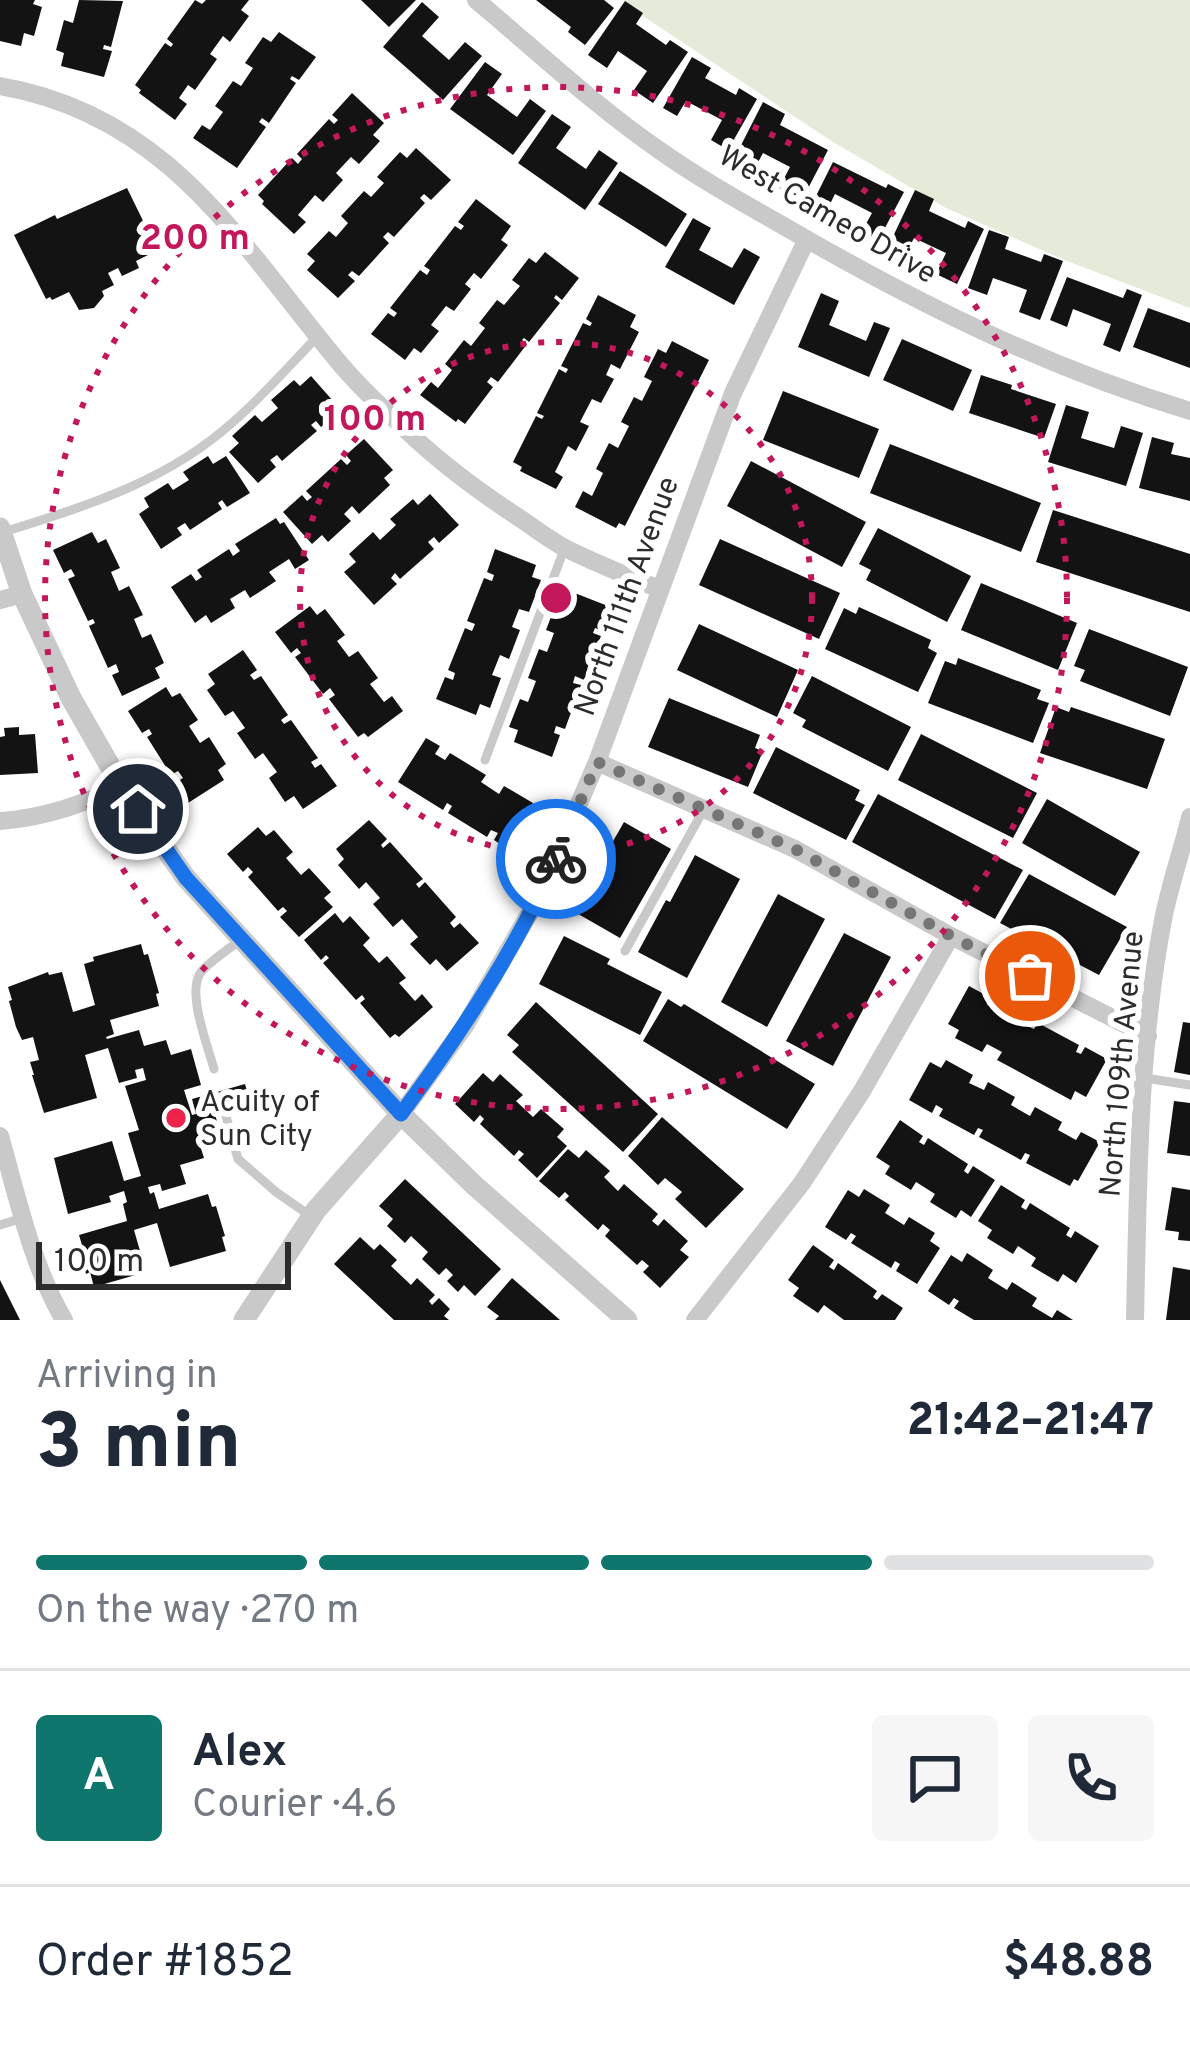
<!DOCTYPE html>
<meta charset="utf-8">
<style>
:root{--surface:#fff;--page:#f6f6f7;--text:#1f2937;--muted:#747a83;--line:#e0e1e3;--accent:#0f766e}
body{margin:0;font-family:Overpass,sans-serif;background:var(--page);color:var(--text);height:100vh;display:flex;flex-direction:column;font-size:45px;white-space:nowrap}
*{box-sizing:border-box;margin:0}
p{font-size:39px;color:var(--muted)}
.icon{flex:none;width:66px;height:66px;fill:none;stroke:currentColor;stroke-width:2;stroke-linecap:round;stroke-linejoin:round}
.map{position:relative;height:1320px;overflow:hidden}
.details{display:flex;flex-direction:column;background:var(--surface);flex:1}
.details>*{flex:none}
.scale{position:absolute;left:36px;bottom:30px;width:255px;box-sizing:border-box;padding-left:12px;border:6px solid #2c2c2c;border-top:0;font-size:33px;line-height:42px;white-space:nowrap;color:#2c2c2c;-webkit-text-stroke:9px #fff;paint-order:stroke}
.pin{position:absolute;display:grid;place-items:center;width:102px;height:102px;color:#fff;margin:-51px;border:6px solid #fff;border-radius:50%;box-shadow:0 3px 12px #0007}
.courier{position:absolute;display:grid;place-items:center;width:120px;height:120px;margin:-60px;border:9px solid #1a73e8;border-radius:50%;background:#fff;color:#222;box-shadow:0 3px 15px #0007}
.headline em{font-style:normal;font-weight:800}
.headline div{display:flex;flex-direction:column-reverse}
.headline{display:flex;align-items:center;justify-content:space-between;height:204px;padding:0 36px}
h1{font-size:78px;font-weight:800;line-height:90px}
.bar{display:grid;grid-template-columns:repeat(4,1fr);gap:18px 12px;align-content:center;height:144px;padding:0 36px}
.bar i{height:15px;border-radius:9px;background:var(--line)}
.bar .current{background:var(--accent)}
.bar p{grid-column:span 4}
.line{display:flex;align-items:center;gap:30px;padding:0 36px;border-top:3px solid var(--line)}
.line div{flex:1}
.round{display:grid;place-items:center;flex:none;width:126px;height:126px;border-radius:12px;background:var(--page)}
.map>svg:first-child{display:block}
.green{fill:#e4ebd8}
.building{fill:#131313}
.lines{fill:none;stroke-linecap:round;stroke-linejoin:round}
.service{stroke:#c9c9c9;stroke-width:9}
.minor{stroke:#c9c9c9;stroke-width:18}
.tertiary{stroke:#c9c9c9;stroke-width:21}
.done{stroke:#767676;stroke-width:12;stroke-dasharray:0 21.6}
.route{stroke:#1a73e8;stroke-width:15}
.ring{fill:none;stroke:#c2185b;stroke-width:6;stroke-dasharray:6 12}
.poi-dot{fill:#ee234c;stroke:#fff;stroke-width:4.5}
.labels{text-anchor:middle;stroke-width:12;stroke-linejoin:round;paint-order:stroke}
.street-label{font-size:30px;fill:#2c2c2c;stroke:#fff}
.poi-label{font-size:30px;fill:#2c2c2c;stroke:#fff;text-anchor:start}
.centre{fill:#c2185b;stroke:#fff;stroke-width:6}
.ring-label{font-size:36px;text-anchor:middle;font-weight:bold;fill:#c2185b;stroke:#fff;stroke-width:12;stroke-linejoin:round;paint-order:stroke}
</style>
<div class="map">
<svg width="1190" height="1320" viewBox="0 0 1190 1320">
<rect width="100%" height="100%" fill="#fff"/>
<path class="green" d="M623 0H1190V308L1062 259 946 208 833 142 643 16Z"/>
<path class="building" d="M0 0H35L33 4 42 7 34 36 24 33 21 46 0 41Z
M79 0 123 1 111 47 104 45 103 49 112 51 104 77 61 66 64 53 56 50 64 20 73 23Z
M195 0 202 4 206 0H249L241 10 249 16 230 42 223 36 210 54 217 59 195 90 188 85 179 98 187 104 175 120 139 93 141 90 135 85 165 43 171 47 173 44 167 39Z
M361 0H416L389 27Z
M536 0H604L614 8 585 45 568 32 571 27Z
M625 1 643 13 636 24 666 45 670 40 688 52 653 103 634 90 647 71 618 51 607 68 588 55Z
M422 2 439 17 422 36 449 60 465 42 482 56 443 100 383 47Z
M279 32 316 57 299 80 292 76 290 79 296 83 269 123 262 118 259 122 266 127 237 168 193 138 202 125 210 130 223 112 215 106 233 81 241 86 253 68 245 63 263 37 271 42Z
M692 57 711 68 705 78 736 95 739 88 757 99 728 150 711 140 722 120 686 101 677 116 663 108Z
M485 62 502 74 487 95 517 117 530 99 546 111 513 155 450 109Z
M352 93 384 123 373 135 380 141 359 164 351 157 336 173 343 180 323 202 315 195 298 215 306 222 294 234 262 204 264 201 258 195 292 158 298 164 302 159 297 154 329 119 334 124 338 120 332 115Z
M763 102 785 114 780 125 828 150 802 200 779 188 790 167 763 153 754 170 734 159Z
M552 114 571 127 556 148 586 169 599 150 618 163 585 210 518 163Z
M416 148 451 180 431 200 424 194 420 198 425 203 394 237 388 232 383 237 389 243 359 276 352 271 348 275 355 281 338 298 307 270 315 261 307 254 329 231 336 237 348 223 341 216 364 191 371 197 384 183 377 177 400 152 407 158Z
M833 162 886 188 888 184 904 192 878 241 861 233 872 213 835 194 827 210 813 202Z
M620 171 687 214 666 247 598 204Z
M127 188 150 235 154 233 162 248 136 261 139 268 122 276 118 268 108 273 114 285 102 291 104 296 94 308 79 310 69 292 52 300 50 297 46 299 14 235 55 215 57 219Z
M915 190 934 199 929 211 965 228 968 221 984 229 957 284 936 274 946 253 914 238 906 254 889 245Z
M476 199 511 226 501 240 508 245 481 279 474 273 465 284 471 289 454 311 446 306 431 325 439 331 421 353 414 348 405 360 371 334 388 313 394 317 397 313 390 308 420 270 427 275 430 270 424 266 455 226 461 230 464 226 458 222Z
M693 218 711 228 699 250 732 268 744 248 760 257 734 305 665 267Z
M989 230 1009 237 1005 249 1041 262 1044 254 1063 261 1040 320 1019 312 1027 290 993 278 987 295 968 288Z
M545 252 579 278 562 300 556 295 554 298 560 303 529 342 524 338 522 340 527 344 498 382 491 377 487 382 493 387 465 424 458 419 456 422 420 395 431 382 438 388 452 370 445 364 464 340 471 346 485 328 479 323 497 300 504 305 520 286 512 280 529 258 536 263Z
M1067 277 1123 298 1127 289 1142 295 1120 352 1103 345 1111 324 1073 309 1067 327 1050 320Z
M821 293 839 301 829 325 866 341 874 322 890 328 869 377 798 347Z
M598 295 636 315 630 327 639 332 620 369 611 364 606 375 614 379 601 403 592 399 580 422 589 426 576 451 568 446 555 472 563 477 556 489 520 471 522 467 513 462 536 416 542 419 544 416 537 413 559 369 566 373 568 369 561 366 583 323 590 326 592 323 586 319Z
M1148 308 1190 323V368L1133 347Z
M902 339 972 370 953 411 883 380Z
M672 341 709 360 625 526 619 523 616 528 575 507 583 491 592 496 603 473 596 469 609 443 618 448 629 426 621 422 634 397 642 401 652 381 644 377 658 349 666 353Z
M981 375 1012 385 1011 389 1056 404 1044 438 969 413Z
M311 376 341 410 321 427 316 421 311 425 317 431 282 461 277 455 270 460 276 467 258 483 229 452 239 443 232 436 255 415 262 422 278 408 271 400 294 380 300 386Z
M783 391 879 429 859 478 763 440Z
M1066 405 1089 412 1081 438 1114 448 1121 426 1143 433 1126 486 1048 462Z
M1152 437 1174 443 1171 454 1190 458V501L1139 488Z
M364 439 393 470 384 478 390 485 359 514 352 506 344 514 351 521 328 542 322 535 312 544 283 512 302 495 307 501 312 497 306 491 341 459 347 465 351 461 346 455Z
M890 444 1041 503 1021 552 870 493Z
M208 456 213 464 226 456 250 493 227 507 222 500 218 503 222 509 190 530 185 523 177 528 182 535 161 549 139 514 149 507 144 498 168 483 173 490 189 480 183 472Z
M751 461 866 522 842 567 727 506Z
M430 494 459 525 439 543 434 537 428 542 434 549 400 579 395 573 391 578 397 584 374 605 344 572 356 562 349 554 373 532 380 540 396 525 390 519 413 499 418 505Z
M1053 510 1190 554V612L1036 562Z
M276 518 280 524 284 522 309 560 295 569 289 559 269 572 276 581 250 598 245 590 230 599 235 608 211 623 206 615 195 623 171 587 191 574 196 581 202 577 197 570 229 549 233 556 240 551 235 544Z
M878 528 971 576 947 622 866 580 871 570 859 564Z
M92 532 98 543 106 539 120 568 111 572 119 591 129 586 143 615 134 619 142 638 151 634 164 663 155 668 160 678 122 696 112 675 119 672 116 664 108 668 89 626 95 623 93 619 88 621 68 579 75 576 71 569 64 573 53 550Z
M720 539 840 593 819 639 699 585Z
M495 549 536 565 532 577 541 580 529 612 519 609 512 627 520 630 509 659 500 655 492 675 501 678 490 708 480 704 476 715 436 699 445 677 453 680 455 673 448 670 465 628 472 631 475 624 467 621 484 578 492 581 494 575 487 572Z
M981 583 1077 623 1058 670 961 630Z
M562 588 613 608 603 631 595 628 593 633 601 636 584 680 575 676 573 683 581 685 565 729 556 726 554 733 560 735 552 757 514 742 518 730 509 727 520 699 528 702 536 681 528 678 539 649 547 652 554 633 546 630Z
M310 606 317 615 325 609 345 635 337 641 349 657 358 651 378 678 370 684 384 702 392 696 403 711 368 737 364 733 358 737 329 699 335 695 330 688 323 694 295 657 301 653 297 648 291 653 275 632Z
M859 607 931 640 928 648 937 653 918 692 825 649 844 608 856 614Z
M699 624 798 670 777 717 677 670Z
M1089 629 1188 667 1170 716 1080 681 1085 670 1074 666Z
M243 650 257 670 250 675 254 680 261 676 288 715 281 720 284 724 291 720 318 758 311 762 315 768 321 764 337 786 303 809 294 796 285 802 269 778 277 772 263 753 255 759 237 733 245 728 233 711 225 716 207 690 215 684 208 674Z
M958 658 1041 690 1037 699 1049 703 1033 743 928 703 945 661 956 665Z
M812 676 911 727 888 771 802 727 806 720 793 713Z
M166 687 172 697 180 693 198 720 189 726 200 743 209 737 226 764 218 770 224 780 188 803 175 783 183 778 178 771 171 775 147 737 152 734 149 729 142 733 128 711Z
M669 698 760 735 755 748 763 751 748 787 648 747Z
M1056 707 1069 712 1071 707 1165 739 1147 789 1040 753Z
M19 727V735L35 734 38 773 0 775V737L5 736 4 728Z
M921 734 1037 793 1013 838 898 780Z
M426 738 440 746 435 754 445 760 450 753 486 775 481 782 499 794 504 786 533 803 528 811 541 819 518 856 494 840 498 833 491 830 487 837 448 813 452 806 447 803 443 810 398 782Z
M776 747 860 790 855 800 865 805 846 840 753 793Z
M878 794 1023 870 995 919 852 842Z
M1047 799 1140 852 1115 896 1022 843Z
M369 820 387 839 381 845 383 848 390 842 423 879 416 884 419 888 425 882 456 917 450 923 454 928 460 923 479 943 447 971 436 959 430 965 410 944 418 937 402 919 393 927 373 904 380 898 366 882 359 889 338 865 344 859 336 849Z
M624 822 671 849 620 938 573 911Z
M258 827 266 836 274 830 293 852 286 858 301 875 309 868 331 892 324 898 333 907 299 937 280 917 287 911 283 907 278 911 248 877 253 872 248 867 243 872 227 854Z
M695 855 740 879 687 978 638 952 666 900 670 902Z
M1029 874 1127 927 1099 975 1000 923Z
M778 894 825 919 767 1027 721 1002Z
M335 913 343 923 350 916 370 938 363 945 379 963 387 956 406 978 399 983 415 1001 422 994 433 1007 399 1037 395 1034 390 1038 360 1003 365 999 362 995 356 1000 323 963 329 958 326 955 321 960 304 940Z
M844 933 891 957 833 1066 786 1041Z
M564 936 610 959 607 964 662 992 640 1035 539 984Z
M141 944 144 955 148 954 159 993 156 994 159 1006 110 1020 114 1034 106 1037 107 1039 139 1030 144 1046 166 1040 171 1055 191 1049 201 1085 184 1090 192 1115 196 1114 192 1099 245 1084 250 1102 214 1112 217 1121 213 1122 216 1134 198 1139 204 1158 180 1165 186 1184 162 1191 160 1184 148 1187 150 1194 154 1192 159 1209 208 1194 212 1207 216 1206 225 1236 222 1237 226 1251 170 1267 157 1223 134 1230 146 1272 94 1287 90 1272 86 1274 80 1253 84 1252 79 1235 127 1221 123 1204 127 1202 124 1191 109 1196 111 1202 68 1214 54 1158 112 1141 124 1181 141 1176 128 1133 139 1130 125 1086 146 1080 143 1068 135 1070 137 1078 119 1083 108 1048 85 1055 97 1098 44 1113 32 1075H34L30 1062 39 1060 33 1037 22 1040 16 1027 9 1001 12 1000 8 987 48 972 49 975 62 972 73 1012 95 1005 84 964 94 961 93 957Z
M969 986 991 998 987 1005 992 1007 996 1000 1031 1019 1027 1026 1034 1029 1038 1023 1079 1045 1076 1052 1081 1054 1085 1047 1107 1059 1086 1097 1075 1091 1071 1100 997 1060 1002 1052 987 1044 982 1052 955 1038 959 1030 948 1024Z
M668 999 681 1007 684 1004 815 1084 787 1129 643 1041Z
M536 1002 658 1114 623 1152 512 1052 519 1045 507 1035Z
M1183 1022 1190 1023V1075L1174 1072Z
M946 1060 973 1075 969 1083 984 1090 988 1082 1015 1097 1011 1105 1030 1116 1035 1107 1062 1122 1058 1130 1076 1140 1081 1132 1100 1142 1078 1181 1074 1179 1070 1186 1026 1163 1030 1155 1025 1153 1021 1160 979 1137 983 1130 978 1128 974 1135 939 1116 943 1109 936 1105 932 1113 909 1100 930 1062 941 1068Z
M483 1073 493 1082 500 1074 523 1095 516 1101 533 1117 541 1109 564 1129 557 1137 567 1146 537 1178 518 1160 524 1154 519 1150 514 1156 480 1124 484 1119 480 1115 474 1122 455 1104Z
M1174 1101 1190 1103V1156L1167 1153Z
M662 1117 744 1189 706 1228 675 1199 682 1192 665 1178 658 1185 628 1156Z
M900 1120 923 1136 919 1142 924 1145 928 1138 968 1164 964 1171 968 1174 973 1166 995 1180 971 1217 961 1210 956 1218 930 1202 935 1194 916 1182 911 1190 885 1174 890 1166 876 1157Z
M568 1149 579 1158 586 1150 610 1171 604 1177 618 1191 624 1184 658 1214 652 1221 658 1226 664 1219 688 1241 680 1250 689 1257 660 1288 643 1272 649 1266 642 1260 637 1265 605 1236 610 1230 603 1224 598 1230 565 1200 569 1196 565 1192 559 1198 539 1181Z
M405 1179 501 1269 475 1296 464 1285 458 1292 447 1281 453 1275 446 1268 439 1275 422 1259 428 1252 411 1236 405 1243 387 1226 393 1219 379 1206Z
M1001 1185 1025 1200 1021 1207 1026 1210 1030 1203 1070 1228 1066 1235 1071 1238 1075 1231 1099 1246 1076 1283 1063 1274 1058 1282 1031 1266 1036 1258 1018 1246 1013 1254 987 1238 992 1230 978 1221Z
M1172 1187 1190 1190V1241L1178 1240 1179 1232 1165 1230Z
M864 1189 890 1205 885 1213 904 1225 909 1217 935 1233 930 1241 940 1248 917 1284 896 1271 900 1264 895 1261 891 1268 851 1243 856 1236 851 1233 846 1240 825 1227 848 1190 859 1197Z
M360 1237 374 1250 380 1244 397 1260 391 1266 411 1285 417 1278 435 1295 429 1301 432 1305 439 1298 450 1309 444 1316 449 1320H394L334 1264Z
M813 1245 834 1260 829 1267 834 1270 838 1263 877 1291 873 1297 877 1300 882 1294 903 1308 895 1320H844L824 1305 818 1313 793 1296 799 1288 788 1280Z
M967 1253 993 1270 988 1278 1007 1290 1012 1282 1037 1298 1032 1306 1052 1318 1057 1310 1073 1320H974L954 1308 959 1301 954 1298 949 1305 928 1291 951 1255 962 1262Z
M1173 1267 1190 1270V1320H1166Z
M512 1278 560 1320H495L499 1316 487 1307Z
M0 1280 20 1320H0Z"/>
<g class="lines">
<path class="service" d="M1 533C85 506 165 483 233 422 263 396 289 366 317 337
M485 760 565 547
M625 951 704 809
M214 1069C208 1046 186 992 201 972 211 960 228 950 240 940
M1145 1078 1190 1085
M224 1109 238 1159 276 1192 312 1217
M0 1225 23 1218"/>
<path class="minor" d="M476 0C537 51 594 105 659 150 707 184 758 211 808 240 933 311 1052 369 1190 411
M0 86C170 115 241 246 342 366 360 387 380 406 400 424 437 461 478 491 521 519 536 529 551 541 567 549 597 564 628 576 659 589
M0 600 22 594
M597 762 795 849 951 936 1148 1036
M0 821C45 818 81 804 122 787
M401 1114 465 1026 537 900 597 762 733 393 807 239
M0 1136C18 1199 31 1263 64 1320
M695 1320 802 1183 862 1091 951 936
M1135 1320C1138 1187 1138 1046 1164 915 1171 882 1182 850 1190 817"/>
<path class="tertiary" d="M0 528 22 594 71 698 122 787 186 878 401 1114 474 1185 627 1320
M244 1320 316 1210 401 1114"/>
</g>
<g class="lines">
<path class="done" d="M556 859 597 762 795 849 951 936 1030 976"/>
<path class="route" d="M138 809 186 878 401 1114C461 1033 515 951 556 859"/>
</g>
<g class="ring">
<circle cx="556" cy="598" r="256"/>
<circle cx="556" cy="598" r="511"/>
</g>
<circle class="poi-dot" cx="176" cy="1118" r="12"/>
<g class="labels">
<g class="street-label">
<text transform="translate(828 214) rotate(30)" y="10">West Cameo Drive</text>
<text transform="translate(626 596) rotate(-70)" y="10">North 111th Avenue</text>
<text transform="translate(1121 1064) rotate(-85)" y="10">North 109th Avenue</text>
</g>
<g class="poi-label">
<text x="200" y="1111">Acuity of<tspan x="200" dy="34">Sun City</tspan></text>
</g>
</g>
<circle cx="556" cy="598" r="18" class="centre"/>
<g class="ring-label">
<text x="195" y="249">200 m</text>
<text x="375" y="430">100 m</text>
</g>
</svg>
<div class="scale">100 m</div>
<div class="pin" style="left:1030px;top:976px;background:#ea580c"><svg class="icon" aria-label="bag" viewBox="0 0 24 24"><path d="M5 8h14l-1 12H6zM9 8a3 3 0 0 1 6 0"/></svg></div>
<div class="pin" style="left:138px;top:809px;background:#1f2937"><svg class="icon" aria-label="home" viewBox="0 0 24 24"><path d="M3 11l9-7 9 7M6 9v11h12V9"/></svg></div>
<div class="courier" style="left:556px;top:859px"><svg class="icon" aria-label="bike" viewBox="0 0 24 24"><circle cx="6" cy="16" r="4"/><circle cx="18" cy="16" r="4"/><path d="M6 16l4-8h5l3 8M10 8l3 8H6M13 5h3"/></svg></div>
</div>
<section class="details">
<div class="headline"><div><h1>3 min</h1><p>Arriving in</p></div><em>21:42–21:47</em></div>
<div class="bar"><i class="current"></i><i class="current"></i><i class="current"></i><i></i><p>On the way · 270 m</p></div>
<div class="line" style="height:216px"><b class="round" style="background:var(--accent);color:#fff">A</b><div><b>Alex</b><p>Courier · 4.6</p></div><a class="round"><svg class="icon" aria-label="chat" viewBox="0 0 24 24"><path d="M4 5h16v11H9l-5 4z"/></svg></a><a class="round"><svg class="icon" aria-label="phone" viewBox="0 0 24 24"><path d="M5 4h4l2 5-3 2q2 4 5 5l2-3 5 2v4C11 20 4 13 5 4z"/></svg></a></div>
<div class="line" style="height:156px"><div>Order #1852</div><b>$48.88</b></div>
</section>
